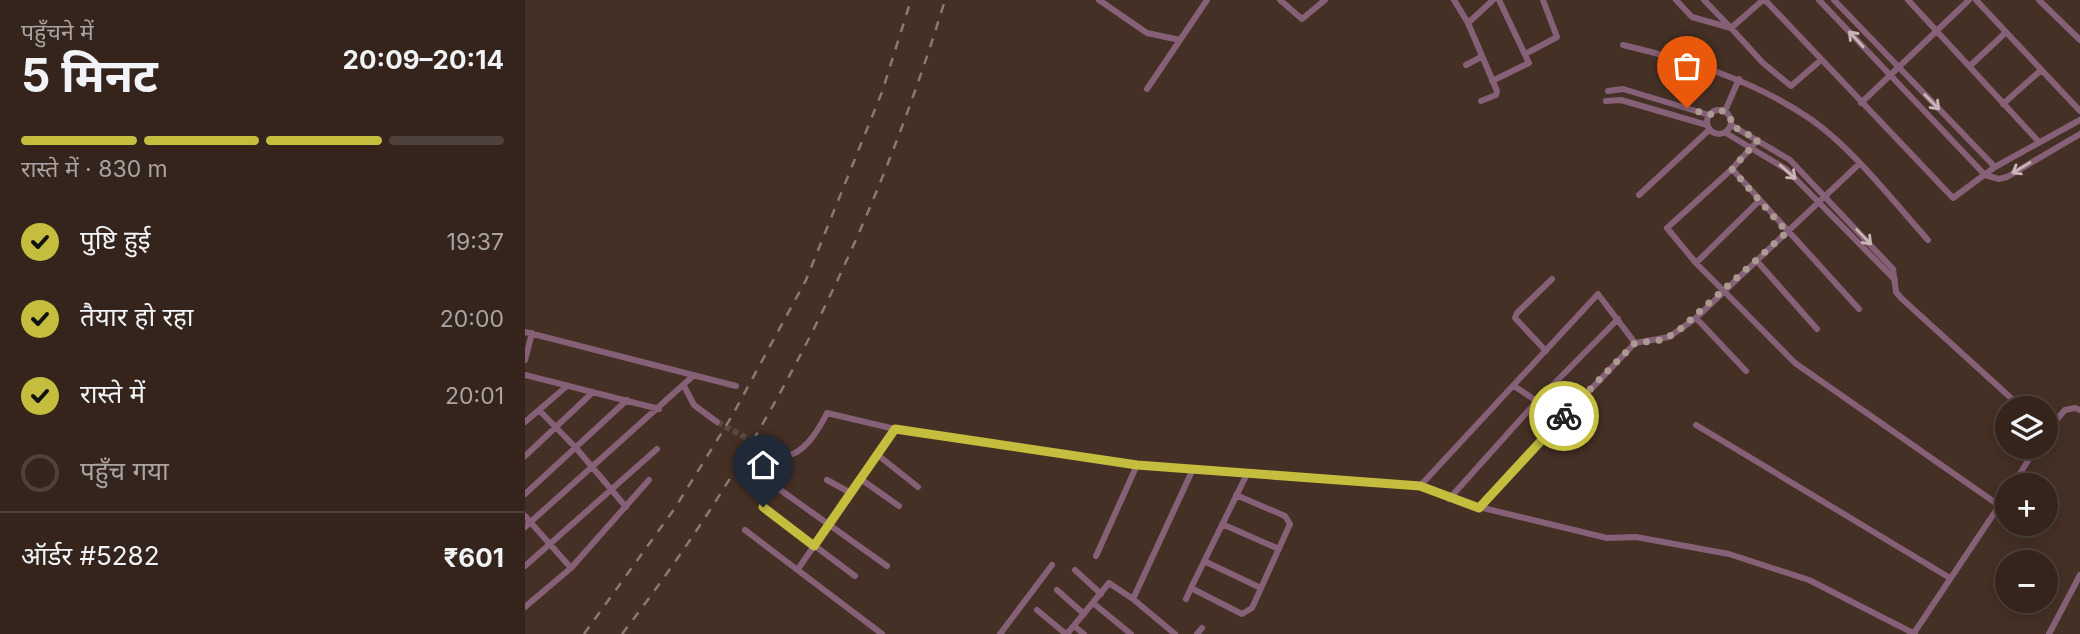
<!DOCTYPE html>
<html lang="hi">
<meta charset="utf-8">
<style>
:root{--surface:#34241c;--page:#3c2c25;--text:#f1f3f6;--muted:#a9a4a3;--line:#4e413b;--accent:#c4bd3e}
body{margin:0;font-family:Inter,"Noto Sans Devanagari",sans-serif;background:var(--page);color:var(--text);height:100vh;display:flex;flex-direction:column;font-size:26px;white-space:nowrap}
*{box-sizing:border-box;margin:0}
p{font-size:23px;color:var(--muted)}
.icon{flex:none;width:38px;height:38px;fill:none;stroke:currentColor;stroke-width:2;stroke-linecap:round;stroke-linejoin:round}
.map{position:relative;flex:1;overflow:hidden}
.details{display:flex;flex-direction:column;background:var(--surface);width:525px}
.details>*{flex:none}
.fabs{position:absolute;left:1470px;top:396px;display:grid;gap:14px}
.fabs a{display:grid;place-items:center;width:63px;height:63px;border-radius:50%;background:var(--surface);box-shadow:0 4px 18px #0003,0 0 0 2px var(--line);font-size:35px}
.pin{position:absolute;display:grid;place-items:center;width:60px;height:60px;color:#fff;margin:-72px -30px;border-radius:50% 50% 50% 0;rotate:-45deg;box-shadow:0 0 7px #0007}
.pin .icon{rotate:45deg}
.courier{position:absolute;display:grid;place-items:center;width:70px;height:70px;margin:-35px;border:5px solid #c4bd3e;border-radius:50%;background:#fff;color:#222;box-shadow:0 2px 9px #0007}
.headline em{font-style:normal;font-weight:700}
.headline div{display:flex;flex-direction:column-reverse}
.headline{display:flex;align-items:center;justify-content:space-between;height:119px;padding:0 21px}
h1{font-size:46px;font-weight:700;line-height:52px}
.bar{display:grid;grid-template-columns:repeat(4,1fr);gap:10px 7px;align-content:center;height:84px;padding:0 21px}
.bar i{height:9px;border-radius:5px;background:var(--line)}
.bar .selected{background:var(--accent)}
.bar p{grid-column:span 4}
.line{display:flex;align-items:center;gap:18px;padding:0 21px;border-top:2px solid var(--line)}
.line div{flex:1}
ol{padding:0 21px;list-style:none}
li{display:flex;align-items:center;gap:21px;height:77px}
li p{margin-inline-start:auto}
li .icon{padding:7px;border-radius:50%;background:var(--accent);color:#111;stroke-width:4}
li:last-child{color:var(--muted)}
li i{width:38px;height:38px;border:4px solid var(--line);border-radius:50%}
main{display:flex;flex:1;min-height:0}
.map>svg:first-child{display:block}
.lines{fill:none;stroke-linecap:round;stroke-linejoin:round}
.minor-tunnel{stroke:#5c483e;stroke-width:6;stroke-dasharray:6 3;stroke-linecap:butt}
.minor{stroke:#866077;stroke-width:6}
.rail{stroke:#8b7a70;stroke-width:2.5;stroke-dasharray:9 9;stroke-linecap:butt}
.oneway{stroke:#cab6b7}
.done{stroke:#aa9a92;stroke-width:7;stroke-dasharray:0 12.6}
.route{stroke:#c4bd3e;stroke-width:9}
</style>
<main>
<section class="details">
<div class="headline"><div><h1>5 मिनट</h1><p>पहुँचने में</p></div><em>20:09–20:14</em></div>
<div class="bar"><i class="selected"></i><i class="selected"></i><i class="selected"></i><i></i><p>रास्ते में · 830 m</p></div>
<ol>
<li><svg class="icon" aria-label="check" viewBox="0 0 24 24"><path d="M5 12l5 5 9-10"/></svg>पुष्टि हुई<p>19:37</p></li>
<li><svg class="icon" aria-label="check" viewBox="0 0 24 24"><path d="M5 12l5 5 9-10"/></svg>तैयार हो रहा<p>20:00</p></li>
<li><svg class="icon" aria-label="check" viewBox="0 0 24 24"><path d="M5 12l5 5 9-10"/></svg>रास्ते में<p>20:01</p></li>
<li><i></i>पहुँच गया</li>
</ol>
<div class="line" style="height:91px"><div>ऑर्डर #5282</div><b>₹601</b></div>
</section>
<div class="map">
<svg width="1555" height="634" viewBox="0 0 1555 634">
<rect width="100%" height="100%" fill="#453025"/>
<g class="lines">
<path class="minor-tunnel" d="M192 422 257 457"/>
<path class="minor" d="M574 0 622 33 655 40
M755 0 777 19 800 0
M929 0 943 23 972 91 971 95 956 101
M1151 0 1167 17 1206 28 1238 63 1266 86 1296 60
M1179 0 1206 28 1238 0
M1240 0 1428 198 1470 167 1555 120
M1294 0 1460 175 1474 179 1482 177 1555 134
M1309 0 1470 167
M1383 0 1514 142
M1451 0 1555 111
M1514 0 1555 40
M943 23 968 0
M1098 45C1165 61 1229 80 1287 120 1329 150 1368 201 1403 240
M1000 54 1032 37 1018 0
M941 65 956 57
M1446 65 1479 34
M967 81 1004 63 974 0
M622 89 682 0
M1083 91 1098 89 1184 115
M1081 101 1096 100 1182 125
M1336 103 1444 0
M1478 104 1515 71
M1182 122a12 12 0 1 1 24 0a12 12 0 1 1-24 0Z
M1200 111 1214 79
M1206 125 1265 160 1368 269 1371 292 1376 298 1497 408
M1201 133 1261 169 1370 280
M1233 140 1207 169 1142 228 1171 263 1270 363 1475 506
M1207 169 1334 309
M1114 195 1184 130
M1231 260 1292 329
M1171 263 1234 201
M1171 318 1221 371
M0 332 211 386
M1021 351 990 318 992 313 1027 279
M0 360 7 333
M0 375 134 409
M159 386 169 405 192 422
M989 386 1037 418
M14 410 51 448 101 507
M0 422 42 386
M1171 425 1425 578
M1521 432 1540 410 1550 408 1555 410
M0 456 68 392
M354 456 393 487
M257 457C279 455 293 431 302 413L370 429 612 465 895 486 954 507 1082 538 1111 537 1204 554 1284 580 1390 634
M240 479 362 566
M302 480 324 492
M337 480 374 506
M1488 485 1512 446
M895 486 1073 294 1110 343
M0 494 102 400
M711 495 760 516 765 524 727 608 717 614 666 588 723 472
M924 499 1011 402 1093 319
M238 507 330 576
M954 507 1110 343 1144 337 1171 318 1333 165
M0 516 46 568
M697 524 754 549
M0 527 168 376
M220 530 357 634
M571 556 612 465
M679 561 736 588
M0 566 132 449
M273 569 370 429
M550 570 576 594
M532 590 559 614
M608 599 668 469
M661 599 666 588
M568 603 606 634
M0 607 46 568 124 480
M512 610 541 634
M549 626 559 634
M1389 633 1482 494
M475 634 527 565
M542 634 584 583 608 599 650 634
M672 634 677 628
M1524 634 1555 575"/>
<path class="rail" d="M59 634 150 508 207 416 281 280 357 92 386 0
M97 634C244 444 350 229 420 0"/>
</g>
<defs><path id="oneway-shaft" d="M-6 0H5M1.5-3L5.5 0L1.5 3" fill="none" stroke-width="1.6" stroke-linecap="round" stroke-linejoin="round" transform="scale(1.75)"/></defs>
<g class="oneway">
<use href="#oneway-shaft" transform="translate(1331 39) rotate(-133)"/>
<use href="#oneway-shaft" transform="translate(1407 102) rotate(46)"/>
<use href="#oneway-shaft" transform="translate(1496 168) rotate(149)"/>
<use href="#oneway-shaft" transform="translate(1263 172) rotate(41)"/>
<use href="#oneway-shaft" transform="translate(1339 237) rotate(46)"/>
</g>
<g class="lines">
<path class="done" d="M1039 416 1110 343 1137 340 1152 332 1262 232 1207 169 1233 140 1206 125C1207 116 1202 112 1194 110L1184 115 1162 108"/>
<path class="route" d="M238 507 289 546 370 429 612 465 895 486 954 508 1039 416"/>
</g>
</svg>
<div class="fabs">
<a><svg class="icon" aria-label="layers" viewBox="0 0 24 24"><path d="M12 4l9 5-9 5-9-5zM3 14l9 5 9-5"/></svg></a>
<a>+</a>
<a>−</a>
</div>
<div class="pin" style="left:1162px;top:108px;background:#ea580c"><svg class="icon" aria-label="bag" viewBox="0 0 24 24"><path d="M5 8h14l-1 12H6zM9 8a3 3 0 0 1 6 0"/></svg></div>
<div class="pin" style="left:238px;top:507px;background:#1f2937"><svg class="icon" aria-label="home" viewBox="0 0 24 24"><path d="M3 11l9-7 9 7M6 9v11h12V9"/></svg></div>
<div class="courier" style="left:1039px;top:416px"><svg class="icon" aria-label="bike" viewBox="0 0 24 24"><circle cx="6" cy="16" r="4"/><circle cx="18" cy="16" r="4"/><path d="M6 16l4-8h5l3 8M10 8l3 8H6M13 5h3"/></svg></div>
</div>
</main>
